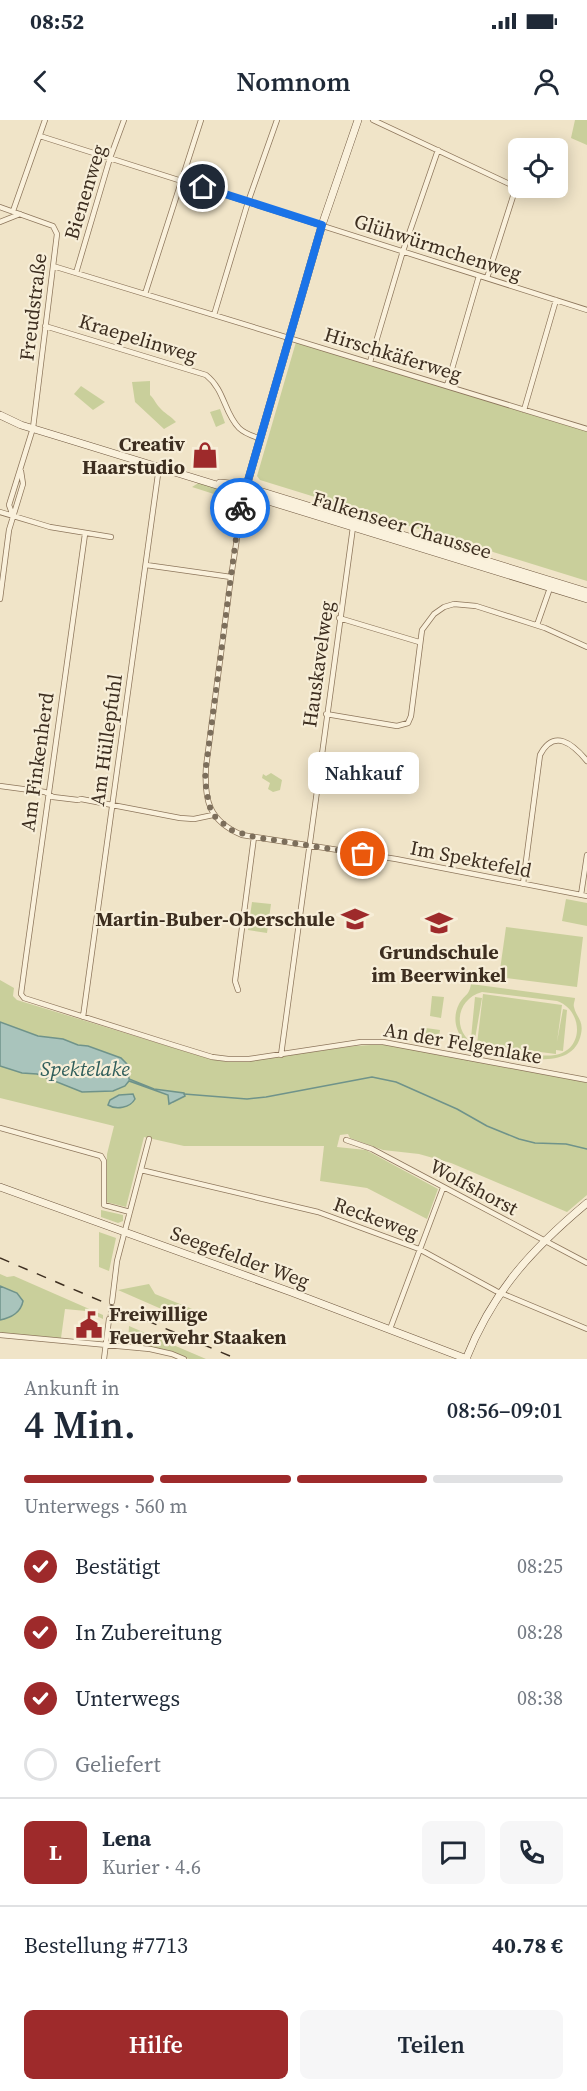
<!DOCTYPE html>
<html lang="de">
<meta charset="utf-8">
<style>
:root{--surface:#fff;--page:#f6f6f7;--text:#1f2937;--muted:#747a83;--line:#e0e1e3;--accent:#9e2a2b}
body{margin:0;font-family:"Source Serif 4",serif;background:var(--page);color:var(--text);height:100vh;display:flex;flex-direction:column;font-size:22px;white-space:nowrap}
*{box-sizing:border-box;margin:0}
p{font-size:20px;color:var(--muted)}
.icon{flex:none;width:33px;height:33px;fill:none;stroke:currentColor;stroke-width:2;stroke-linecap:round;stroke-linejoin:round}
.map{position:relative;height:1239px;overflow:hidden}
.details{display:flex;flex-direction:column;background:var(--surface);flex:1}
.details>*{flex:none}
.controls{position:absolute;left:508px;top:18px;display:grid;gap:12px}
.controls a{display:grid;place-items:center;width:60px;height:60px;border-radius:9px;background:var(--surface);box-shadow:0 3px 15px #0003;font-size:30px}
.pin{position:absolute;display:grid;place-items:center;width:51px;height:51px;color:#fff;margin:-26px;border:3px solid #fff;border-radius:50%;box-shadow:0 2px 6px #0007}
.courier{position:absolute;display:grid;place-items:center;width:60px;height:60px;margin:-30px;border:4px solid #1a73e8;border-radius:50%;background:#fff;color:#222;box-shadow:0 2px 8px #0007}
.bubble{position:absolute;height:42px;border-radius:9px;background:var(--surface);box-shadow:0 3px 15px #0003;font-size:20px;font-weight:600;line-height:42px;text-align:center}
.summary em{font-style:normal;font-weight:600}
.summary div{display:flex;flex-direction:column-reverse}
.summary{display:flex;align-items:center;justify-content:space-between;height:102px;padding:0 24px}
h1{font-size:39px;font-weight:600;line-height:45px}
.bar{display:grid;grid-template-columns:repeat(4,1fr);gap:9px 6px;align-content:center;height:72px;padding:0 24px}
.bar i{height:8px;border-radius:4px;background:var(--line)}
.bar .active{background:var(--accent)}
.bar p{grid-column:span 4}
.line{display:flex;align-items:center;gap:15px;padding:0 24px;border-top:2px solid var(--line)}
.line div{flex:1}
.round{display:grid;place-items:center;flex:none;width:63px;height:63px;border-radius:9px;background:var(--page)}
ol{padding:0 24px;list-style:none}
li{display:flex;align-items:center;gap:18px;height:66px}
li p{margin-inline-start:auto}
li .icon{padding:6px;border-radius:50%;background:var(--accent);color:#fff;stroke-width:4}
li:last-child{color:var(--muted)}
li i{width:33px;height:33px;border:3px solid var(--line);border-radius:50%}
.button{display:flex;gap:12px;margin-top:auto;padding:12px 24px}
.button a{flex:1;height:69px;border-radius:9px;background:var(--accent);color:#fff;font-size:24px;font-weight:600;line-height:69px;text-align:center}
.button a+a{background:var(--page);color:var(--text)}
.status{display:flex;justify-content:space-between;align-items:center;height:42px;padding:0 30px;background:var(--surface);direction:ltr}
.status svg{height:16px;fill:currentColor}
header{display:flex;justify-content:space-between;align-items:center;height:78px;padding:0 24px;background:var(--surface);font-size:27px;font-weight:600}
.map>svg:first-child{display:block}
.green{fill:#c9cf9b;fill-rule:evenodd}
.water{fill:#a9c4bc;stroke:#6f938a;stroke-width:1.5}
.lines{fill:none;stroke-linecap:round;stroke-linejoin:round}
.stream{stroke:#6f938a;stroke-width:1.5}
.street-tunnel{stroke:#ccc0a6;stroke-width:4.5;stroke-dasharray:4.5 2;stroke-linecap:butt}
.street-casing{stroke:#8d765c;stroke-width:6}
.secondary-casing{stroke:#6f573f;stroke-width:8}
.street{stroke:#faf1dc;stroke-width:4.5}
.secondary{stroke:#faf1dc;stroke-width:7}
.rail{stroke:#3d2e20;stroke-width:1.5;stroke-dasharray:10 10;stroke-linecap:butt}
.done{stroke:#7c6e5b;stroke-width:6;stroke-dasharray:0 10.8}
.route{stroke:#1a73e8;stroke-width:8}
.labels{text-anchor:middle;stroke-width:4.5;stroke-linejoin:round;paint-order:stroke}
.street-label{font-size:20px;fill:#3d2e20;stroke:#f7eed8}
.poi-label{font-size:20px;font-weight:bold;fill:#3d2e20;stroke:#f7eed8;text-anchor:end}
.water-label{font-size:21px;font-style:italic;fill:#2f5d5a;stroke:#f7eed8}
</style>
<div class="status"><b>08:52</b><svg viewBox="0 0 49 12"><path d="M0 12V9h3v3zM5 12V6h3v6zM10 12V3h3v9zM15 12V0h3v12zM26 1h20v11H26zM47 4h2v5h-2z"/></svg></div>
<header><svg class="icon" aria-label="back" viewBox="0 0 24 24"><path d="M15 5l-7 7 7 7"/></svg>Nomnom<svg class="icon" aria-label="person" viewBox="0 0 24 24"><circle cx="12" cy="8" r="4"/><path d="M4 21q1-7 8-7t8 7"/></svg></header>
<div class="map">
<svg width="587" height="1239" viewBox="0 0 587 1239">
<rect width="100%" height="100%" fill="#f0e4c8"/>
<path class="green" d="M575 0H587V25L571 18Z
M296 222 587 311V461L260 360 257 356Z
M150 261V275C155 280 156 284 160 288 164 293 171 296 176 302L164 309 135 282 132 262Z
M81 266 105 282 93 290 74 274Z
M220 289 225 303 216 307 210 292Z
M200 362 236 373 235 378 217 375 192 367Z
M271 653 282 660 280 670 273 672 268 669 270 663 262 658 263 654 266 656Z
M566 779 587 783V806L562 801Z
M252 782 271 784 267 813 248 810Z
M506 807 583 817 577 867 499 857Z
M0 860 14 868 13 876 17 880 210 939 228 942 245 941 355 926 386 924 587 962V1075L567 1092 451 1043 419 1034 383 1030 350 1018 348 1014 340 1015 337 1027 366 1030 438 1069 427 1099 367 1068 320 1061 324 1026H184L144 1017 126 1087 106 1082 107 1034 114 1006 0 978V946L37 954 82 972 113 971 125 966 129 961 168 975V982L172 984 175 979 183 978V973L154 969 129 959 128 945 121 938 88 926 78 925 63 919 38 916 0 902ZM129 974 130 985 115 988 110 980 118 975Z
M471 864 575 878C575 881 573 884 574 887 576 897 584 900 581 914 573 955 510 935 481 931 461 925 449 904 459 884 465 874 469 876 471 864ZM482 872 557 881C583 890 585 930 555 935 539 938 499 929 481 927 452 918 453 880 482 872Z
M483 874 562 885 557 922 563 889 567 890 563 931 556 930V934L477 924Z
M432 876 444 877 441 898 430 896Z
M475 877 482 878 475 919 471 918Z
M419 907 440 910 438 923 417 920Z
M101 1090 123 1095V1101L118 1103 101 1097Z
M99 1112 116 1118 109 1151 99 1147Z
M0 1154 7 1157 14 1156 103 1195V1199L86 1191 65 1189 61 1218 0 1213Z
M149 1164 155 1174 200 1192 198 1205 118 1170Z
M129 1206 206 1239H189L175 1233 128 1225Z"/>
<path class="water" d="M0 902 38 916 63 919 78 925 88 926 121 938 128 945 129 959 154 969 184 973 185 976 169 984 168 975 129 961 125 966 113 971 82 972 37 954 22 953 0 946Z
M133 974 135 979C130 988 116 990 108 985L110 980 119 975Z
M0 1166 17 1173 23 1181C21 1192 11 1198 0 1200Z"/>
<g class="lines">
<path class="stream" d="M184 974 247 979 266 977 372 957 396 962 457 989 487 1006 519 1019 535 1023 566 1024 587 1029"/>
<path class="street-tunnel" d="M109 1199 112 1182"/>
<defs>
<path id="street" d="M373 0 516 67 487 158
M40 16 587 190
M0 87 53 106 57 114 33 308 9 385 13 396
M13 91 45 0
M0 102 20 94
M53 146 587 309
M76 153 110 38 124 0
M145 174 201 0
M214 195 248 82 277 0
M45 206 206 255C225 270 224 293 239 308 245 314 253 316 261 319
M370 242 403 131 438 30
M447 266 479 156
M524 290 556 180
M244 373 231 457 206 647C204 681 209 701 242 715L396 739 587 776
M0 392 50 407 111 417
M85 414 26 837 21 874 24 878 173 925 212 937 228 939H249L361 922H383L587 960
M146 445 231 457
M0 479 9 410 23 364 21 351
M339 498 419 522
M537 505 550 468
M326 594 397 606 408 603 411 596 422 510 434 494 444 487 454 484 476 486 545 508 587 527
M0 666 45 672 53 677 78 680 81 679 180 698 194 699 213 695
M523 764 540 635C554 608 573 624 587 641
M581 775 587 735
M238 870 235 861 254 717
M83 897 159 347
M281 935 353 407
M0 1008 101 1036 104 1041V1085L130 1092
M346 1020 372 1029 587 1143
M141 1050 318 1092 419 1129 496 1171 587 1209
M112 1182 117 1141 149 1019
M390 1209 443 1068
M0 1215 150 1229 172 1234 184 1239
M104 1239 109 1199"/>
<path id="secondary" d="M0 295 21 305 67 319 587 479
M220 363 240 365 587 472
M245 371 322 105 358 0
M0 1067 291 1172 467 1239
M466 1239C493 1171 532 1129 587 1083"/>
</defs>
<use href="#street" class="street-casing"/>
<use href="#secondary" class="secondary-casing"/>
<use href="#street" class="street"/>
<use href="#secondary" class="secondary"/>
<path class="rail" d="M0 1138 237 1239"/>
</g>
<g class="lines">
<path class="done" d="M240 388 206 647 205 660 209 685 213 695 231 710 254 717 363 734"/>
<path class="route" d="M203 67 322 105 240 388"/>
</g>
<defs>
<symbol id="shop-bare" viewBox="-9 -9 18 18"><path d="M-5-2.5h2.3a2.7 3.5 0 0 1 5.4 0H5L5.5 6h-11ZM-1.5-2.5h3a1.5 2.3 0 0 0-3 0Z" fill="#9e2a2b" stroke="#f7eed8" stroke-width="2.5" paint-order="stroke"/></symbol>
<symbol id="school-bare" viewBox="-9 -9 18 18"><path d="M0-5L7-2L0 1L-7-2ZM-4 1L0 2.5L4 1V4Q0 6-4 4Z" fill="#9e2a2b" stroke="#f7eed8" stroke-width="2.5" paint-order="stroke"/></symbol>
<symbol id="civic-bare" viewBox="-9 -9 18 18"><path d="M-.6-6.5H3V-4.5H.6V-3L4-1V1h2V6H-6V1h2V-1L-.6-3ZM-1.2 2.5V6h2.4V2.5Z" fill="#9e2a2b" stroke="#f7eed8" stroke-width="2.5" paint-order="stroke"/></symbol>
</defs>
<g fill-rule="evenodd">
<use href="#shop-bare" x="186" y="316" width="38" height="38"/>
<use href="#school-bare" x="336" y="780" width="38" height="38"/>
<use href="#school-bare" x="420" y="784" width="38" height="38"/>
<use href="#civic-bare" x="70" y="1186" width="38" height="38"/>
</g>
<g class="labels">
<g class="street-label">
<text transform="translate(85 72) rotate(-73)" y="7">Bienenweg</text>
<text transform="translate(438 127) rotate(18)" y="7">Glühwürmchenweg</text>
<text transform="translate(33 187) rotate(-83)" y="7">Freudstraße</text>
<text transform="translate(138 218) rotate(17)" y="7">Kraepelinweg</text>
<text transform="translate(393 234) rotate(17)" y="7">Hirschkäferweg</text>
<text transform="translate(402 405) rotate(17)" y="7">Falkenseer Chaussee</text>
<text transform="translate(318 544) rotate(-82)" y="7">Hauskavelweg</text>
<text transform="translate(106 620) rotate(-82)" y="7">Am Hüllepfuhl</text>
<text transform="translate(37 642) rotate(-82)" y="7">Am Finkenherd</text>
<text transform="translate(471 739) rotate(11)" y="7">Im Spektefeld</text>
<text transform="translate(463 923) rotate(10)" y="7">An der Felgenlake</text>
<text transform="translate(474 1067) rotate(28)" y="7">Wolfshorst</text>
<text transform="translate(376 1098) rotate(20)" y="7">Reckeweg</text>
<text transform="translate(240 1137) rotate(20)" y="7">Seegefelder Weg</text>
</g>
<g class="poi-label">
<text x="185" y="331">Creativ<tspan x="185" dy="23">Haarstudio</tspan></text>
<text x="335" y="806">Martin-Buber-Oberschule</text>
<text x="439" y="839" text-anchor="middle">Grundschule<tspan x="439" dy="23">im Beerwinkel</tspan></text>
<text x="109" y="1201" text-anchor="start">Freiwillige<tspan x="109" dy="23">Feuerwehr Staaken</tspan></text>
</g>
<g class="water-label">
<text x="85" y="956">Spektelake</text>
</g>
</g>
</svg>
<div class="controls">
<a><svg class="icon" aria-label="locate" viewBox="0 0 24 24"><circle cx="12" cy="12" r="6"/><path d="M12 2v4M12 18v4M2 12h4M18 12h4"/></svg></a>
</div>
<div class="pin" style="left:363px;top:734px;background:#ea580c"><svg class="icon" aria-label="bag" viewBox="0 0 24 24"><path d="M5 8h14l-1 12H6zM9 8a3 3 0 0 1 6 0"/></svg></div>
<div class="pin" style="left:203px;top:67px;background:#1f2937"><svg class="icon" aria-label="home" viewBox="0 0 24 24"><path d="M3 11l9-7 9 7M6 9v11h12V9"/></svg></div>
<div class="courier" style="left:240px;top:388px"><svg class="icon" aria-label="bike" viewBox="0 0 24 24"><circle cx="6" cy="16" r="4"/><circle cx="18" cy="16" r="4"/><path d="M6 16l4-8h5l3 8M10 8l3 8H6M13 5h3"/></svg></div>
<div class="bubble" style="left:308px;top:632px;width:111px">Nahkauf</div>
</div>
<section class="details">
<div class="summary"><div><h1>4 Min.</h1><p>Ankunft in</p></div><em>08:56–09:01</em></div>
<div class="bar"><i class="active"></i><i class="active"></i><i class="active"></i><i></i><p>Unterwegs · 560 m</p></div>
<ol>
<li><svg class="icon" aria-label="check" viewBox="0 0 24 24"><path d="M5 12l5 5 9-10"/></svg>Bestätigt<p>08:25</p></li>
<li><svg class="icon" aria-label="check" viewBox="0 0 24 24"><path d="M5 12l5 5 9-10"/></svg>In Zubereitung<p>08:28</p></li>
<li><svg class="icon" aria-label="check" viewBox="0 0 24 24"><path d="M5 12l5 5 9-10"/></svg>Unterwegs<p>08:38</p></li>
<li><i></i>Geliefert</li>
</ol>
<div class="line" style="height:108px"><b class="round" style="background:var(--accent);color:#fff">L</b><div><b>Lena</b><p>Kurier · 4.6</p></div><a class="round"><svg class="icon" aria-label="chat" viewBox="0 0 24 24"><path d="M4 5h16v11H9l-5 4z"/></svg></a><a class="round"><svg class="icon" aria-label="phone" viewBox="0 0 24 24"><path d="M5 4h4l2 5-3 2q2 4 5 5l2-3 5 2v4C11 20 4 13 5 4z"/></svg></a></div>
<div class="line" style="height:78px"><div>Bestellung #7713</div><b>40.78 €</b></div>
<div class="button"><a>Hilfe</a><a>Teilen</a></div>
</section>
